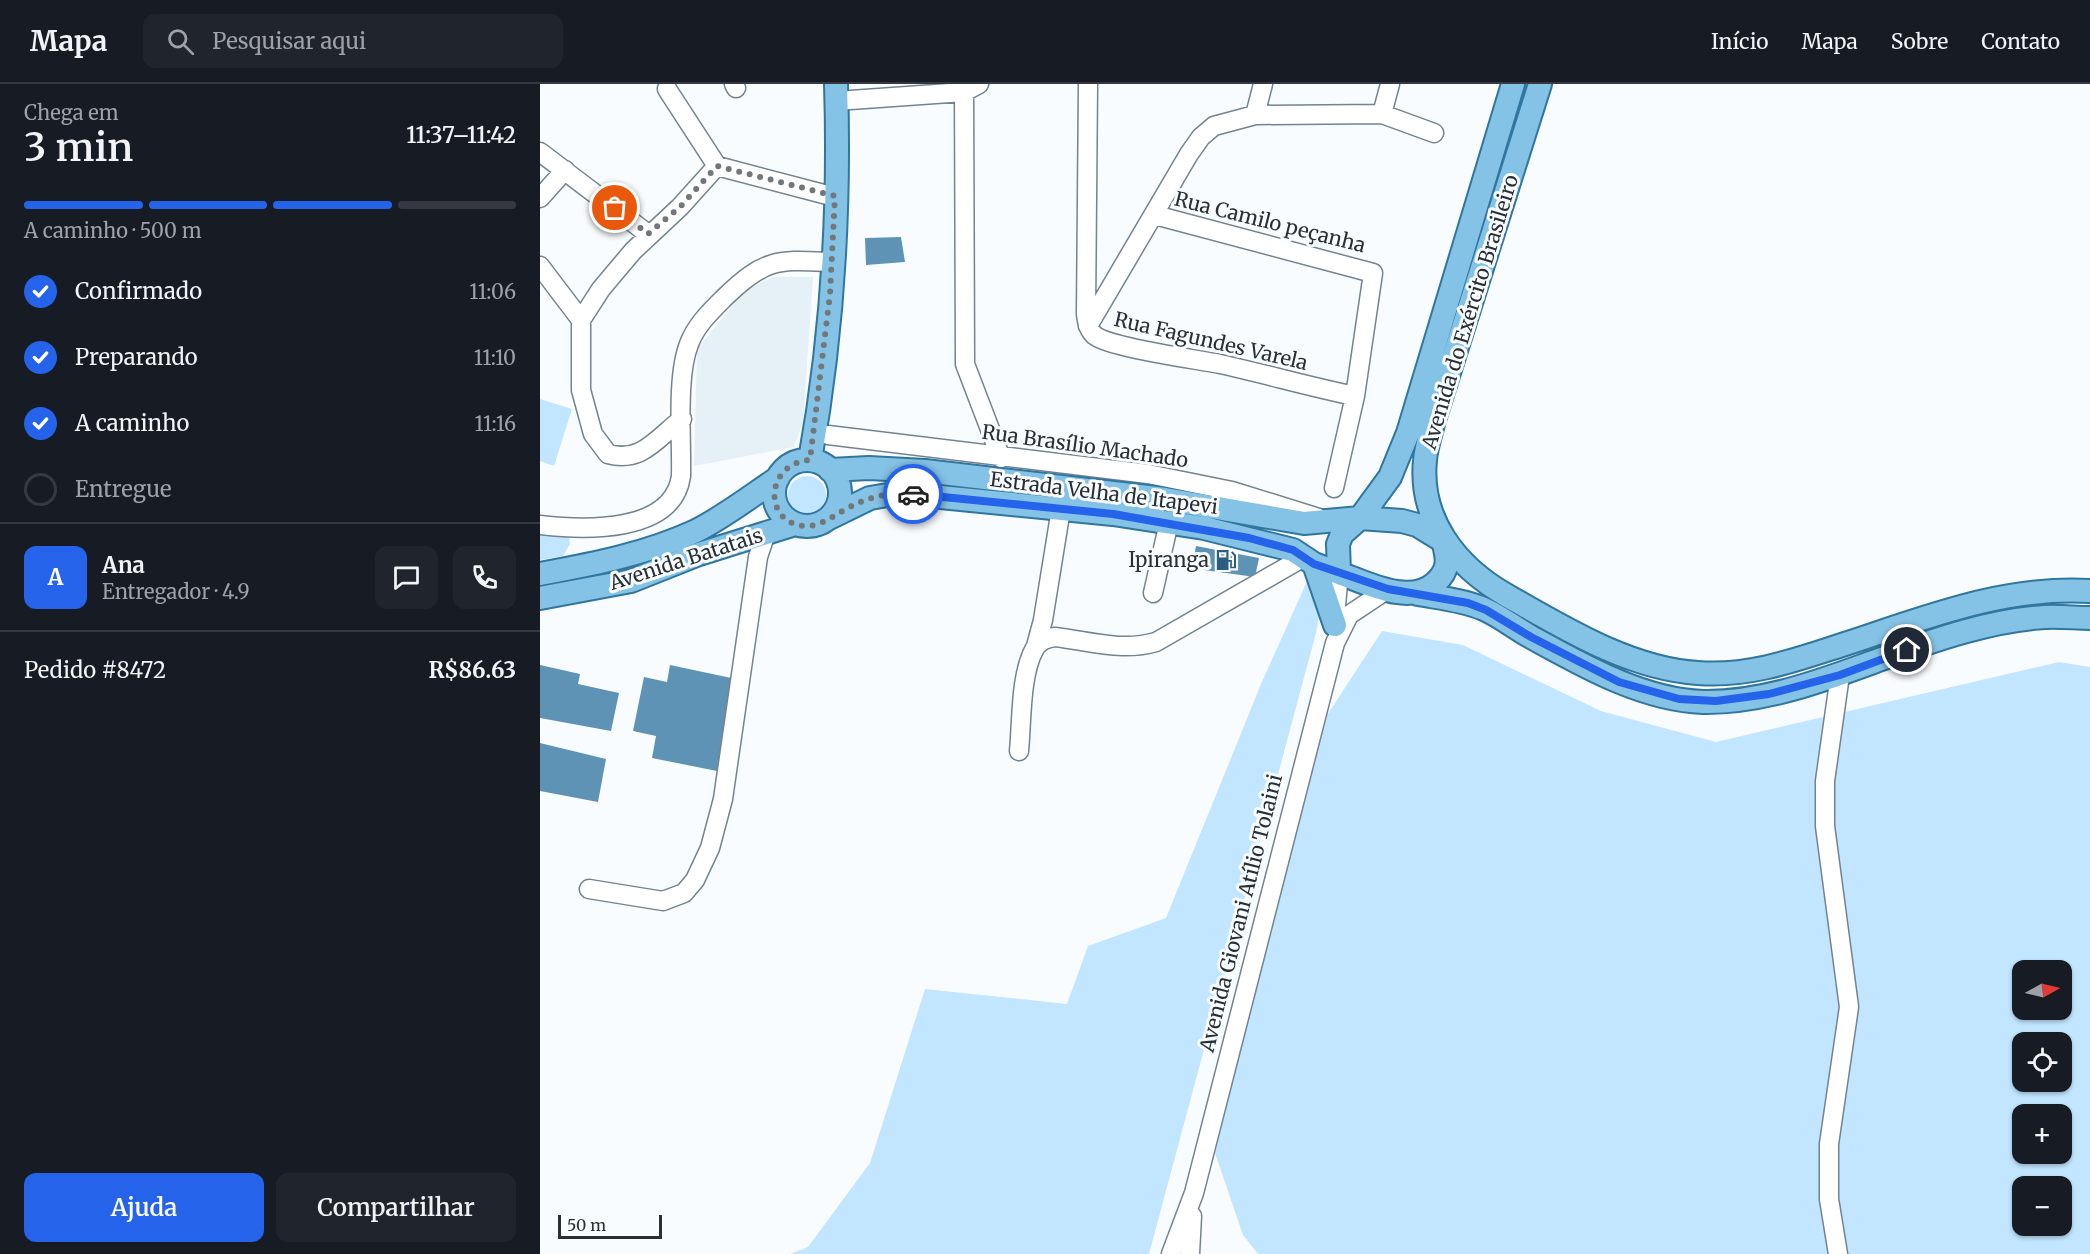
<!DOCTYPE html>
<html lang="pt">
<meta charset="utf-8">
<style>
:root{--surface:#171b24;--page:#20242c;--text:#f1f3f6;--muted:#9ea1a6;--line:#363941;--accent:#2563eb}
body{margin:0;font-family:Merriweather,serif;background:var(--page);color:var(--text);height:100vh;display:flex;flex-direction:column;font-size:22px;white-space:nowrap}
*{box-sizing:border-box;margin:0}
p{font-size:20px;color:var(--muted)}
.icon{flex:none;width:33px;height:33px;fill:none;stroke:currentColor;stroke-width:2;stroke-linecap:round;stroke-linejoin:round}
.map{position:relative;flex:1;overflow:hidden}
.panel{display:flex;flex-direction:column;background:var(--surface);width:540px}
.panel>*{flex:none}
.needle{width:39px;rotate:82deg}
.controls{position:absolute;left:1472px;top:876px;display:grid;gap:12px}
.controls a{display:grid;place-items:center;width:60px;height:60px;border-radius:12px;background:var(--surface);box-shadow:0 2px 4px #0004;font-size:30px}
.scale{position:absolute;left:18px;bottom:15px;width:104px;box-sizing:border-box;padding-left:6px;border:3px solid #293035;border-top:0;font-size:16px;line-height:21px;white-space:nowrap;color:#293035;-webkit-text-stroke:4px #f9fcff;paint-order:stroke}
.pin{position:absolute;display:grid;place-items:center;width:51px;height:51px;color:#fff;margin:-26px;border:3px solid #fff;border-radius:50%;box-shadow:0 2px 6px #0007}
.courier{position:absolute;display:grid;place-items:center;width:60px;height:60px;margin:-30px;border:4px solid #2563eb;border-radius:50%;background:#fff;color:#222;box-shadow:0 2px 8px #0007}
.overview em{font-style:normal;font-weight:600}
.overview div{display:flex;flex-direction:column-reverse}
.overview{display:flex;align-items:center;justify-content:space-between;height:102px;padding:0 24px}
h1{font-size:39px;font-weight:600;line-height:45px}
.bar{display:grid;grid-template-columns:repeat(4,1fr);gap:9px 6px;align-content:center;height:72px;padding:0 24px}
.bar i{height:8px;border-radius:4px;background:var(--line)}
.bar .on{background:var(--accent)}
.bar p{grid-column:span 4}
.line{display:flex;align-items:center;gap:15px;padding:0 24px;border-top:2px solid var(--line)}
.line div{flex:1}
.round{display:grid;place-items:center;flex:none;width:63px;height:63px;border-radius:12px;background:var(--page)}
ol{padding:0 24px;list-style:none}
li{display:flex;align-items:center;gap:18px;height:66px}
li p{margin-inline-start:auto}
li .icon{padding:6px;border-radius:50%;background:var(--accent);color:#fff;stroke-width:4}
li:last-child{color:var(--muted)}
li i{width:33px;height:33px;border:3px solid var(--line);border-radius:50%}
.primary-button{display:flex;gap:12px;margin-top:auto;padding:12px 24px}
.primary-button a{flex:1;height:69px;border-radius:12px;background:var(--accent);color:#fff;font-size:24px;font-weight:600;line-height:69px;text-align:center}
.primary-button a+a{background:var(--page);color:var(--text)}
header{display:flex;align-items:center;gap:36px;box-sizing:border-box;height:84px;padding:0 30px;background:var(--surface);border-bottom:2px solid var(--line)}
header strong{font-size:28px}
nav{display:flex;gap:33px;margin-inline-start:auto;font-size:21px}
.search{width:420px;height:54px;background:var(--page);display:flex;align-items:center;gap:15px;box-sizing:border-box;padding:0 21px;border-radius:12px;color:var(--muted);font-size:22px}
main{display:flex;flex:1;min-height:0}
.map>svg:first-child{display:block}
.built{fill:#e6f0f7}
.green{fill:#c2e6ff;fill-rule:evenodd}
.building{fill:#5e93b5}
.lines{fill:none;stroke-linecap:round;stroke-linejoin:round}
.minor-casing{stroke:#73838f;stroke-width:21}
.major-casing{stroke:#30769e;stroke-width:26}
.minor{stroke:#fff;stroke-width:18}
.major{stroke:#85c3e6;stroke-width:22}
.done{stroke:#72777c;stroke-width:6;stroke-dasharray:0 10.8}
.route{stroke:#2563eb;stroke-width:8}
.labels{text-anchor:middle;stroke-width:6;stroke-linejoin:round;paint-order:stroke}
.street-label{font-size:20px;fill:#293035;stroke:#f9fcff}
.poi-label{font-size:20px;fill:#293035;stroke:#f9fcff;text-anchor:end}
</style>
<header>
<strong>Mapa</strong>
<div class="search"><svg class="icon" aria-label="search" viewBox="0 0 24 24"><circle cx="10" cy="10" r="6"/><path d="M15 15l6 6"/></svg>Pesquisar aqui</div>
<nav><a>Início</a><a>Mapa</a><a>Sobre</a><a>Contato</a></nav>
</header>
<main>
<section class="panel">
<div class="overview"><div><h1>3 min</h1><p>Chega em</p></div><em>11:37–11:42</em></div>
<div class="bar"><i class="on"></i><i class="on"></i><i class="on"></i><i></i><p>A caminho · 500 m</p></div>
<ol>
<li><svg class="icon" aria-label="check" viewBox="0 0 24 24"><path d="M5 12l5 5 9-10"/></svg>Confirmado<p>11:06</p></li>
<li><svg class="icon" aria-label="check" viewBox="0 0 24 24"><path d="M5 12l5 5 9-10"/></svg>Preparando<p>11:10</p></li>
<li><svg class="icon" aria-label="check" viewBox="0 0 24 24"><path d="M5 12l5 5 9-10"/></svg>A caminho<p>11:16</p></li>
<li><i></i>Entregue</li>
</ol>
<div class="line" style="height:108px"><b class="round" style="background:var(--accent);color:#fff">A</b><div><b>Ana</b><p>Entregador · 4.9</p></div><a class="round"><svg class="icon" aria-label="chat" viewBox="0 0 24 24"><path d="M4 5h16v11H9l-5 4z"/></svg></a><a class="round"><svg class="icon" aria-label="phone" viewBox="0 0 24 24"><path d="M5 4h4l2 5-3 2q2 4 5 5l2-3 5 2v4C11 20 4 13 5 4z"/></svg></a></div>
<div class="line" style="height:78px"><div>Pedido #8472</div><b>R$86.63</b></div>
<div class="primary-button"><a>Ajuda</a><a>Compartilhar</a></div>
</section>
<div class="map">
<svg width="1550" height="1170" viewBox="0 0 1550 1170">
<rect width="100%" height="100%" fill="#f9fcff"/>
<path class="built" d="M233 193H273L263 338 254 363 154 382 157 265 204 207Z"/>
<path class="green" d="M0 315 32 325 14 382 0 377Z
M248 411a19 19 0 1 1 38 0a19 19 0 1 1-38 0Z
M0 444 29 452 30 460 23 472 0 476Z
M768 495 780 528 776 549 609 1170H250L268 1163 330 1079 385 905 527 920 548 862 626 834 721 600Z
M842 547 923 561 1061 627 1176 658 1519 578 1550 583V1170H718L703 1151 675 1069 780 642ZM1482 886H1521V926H1482ZM1482 958H1521V998H1482ZM1482 1030H1521V1070H1482ZM1482 1102H1521V1142H1482Z"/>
<path class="building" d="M361 153 365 178 326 181 325 154Z
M656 462 719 474 715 493 657 485 658 479 653 478Z
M0 581 40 590 38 600 79 609 71 647 0 634Z
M130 581 196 595 177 687 112 674 116 652 93 647 104 593 127 598Z
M0 659 66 675 58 718 0 707Z"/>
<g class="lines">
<defs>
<path id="minor" d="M194 0 196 4
M424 0 425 280 461 374
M548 0 546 230C547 238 548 245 554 251 570 264 655 275 680 280 726 290 770 303 815 312
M127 5 177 82 295 113
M296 17 424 8 439 0
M842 30 850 0
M715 31 723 0
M0 68 108 150
M0 114 25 86
M615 131 833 189 815 312 794 404
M0 182 41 236
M548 242 649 70 661 53 674 42 715 31 842 30 894 49
M142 335C116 355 102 379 68 370L53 350 41 306V236L61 205 93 167 140 123 177 82
M288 351 608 390 692 407 779 434
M0 441C44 446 133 450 141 392 142 355 136 293 149 260 156 241 171 227 185 213 226 173 239 176 292 178
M613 509 629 438
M795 532 799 489
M496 562 503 536 521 425
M479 667C482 637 480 590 495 564 499 557 507 554 515 553 549 557 582 568 616 558L764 473
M49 805 123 817 144 809 155 796 170 764 183 715 218 473 226 449
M631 1170 654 1109 795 559 809 531 848 505
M650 1170 652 1132
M1298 1170 1289 1115V1060L1309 923 1285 742V697L1300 591"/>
<path id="major" d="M1000 0 894 336C891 349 886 363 885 376 879 436 917 483 966 511 1024 544 1090 585 1158 589 1211 593 1258 575 1308 559 1387 533 1465 502 1550 507
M270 376C292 254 300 125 296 0
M234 409a33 33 0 1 1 66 0a33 33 0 1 1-66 0Z
M290 386 329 384 385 387 625 415 764 439 820 434 862 437 877 441 903 457C908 474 910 486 895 499 870 522 827 499 799 489L798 460 802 450 820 434 850 393 868 349 973 0
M289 434 330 414 359 409 573 430 664 444 753 466 774 480 799 489
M774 480 795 541
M0 490C54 480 106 470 156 447 184 433 211 412 238 394
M878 510C900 514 923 516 944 525 960 532 975 544 991 553 1042 581 1102 616 1163 618 1226 619 1289 594 1347 573 1397 555 1452 536 1505 533 1520 532 1535 534 1550 534
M0 514 91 497 159 470 255 440"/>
</defs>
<use href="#minor" class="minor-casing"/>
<use href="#major" class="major-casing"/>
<use href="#minor" class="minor"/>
<use href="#major" class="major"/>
</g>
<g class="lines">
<path class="done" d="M75 124 108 150 140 123 177 82 295 112 290 210 270 376C226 379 222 437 263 442 281 444 298 428 314 421 332 412 353 408 373 410"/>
<path class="route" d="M373 410 573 430 709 454 753 466 774 480 848 505 928 519 946 526 991 553 1079 598 1139 615 1176 617 1229 610 1300 591 1367 566"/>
</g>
<defs>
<symbol id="fuel-bare" viewBox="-9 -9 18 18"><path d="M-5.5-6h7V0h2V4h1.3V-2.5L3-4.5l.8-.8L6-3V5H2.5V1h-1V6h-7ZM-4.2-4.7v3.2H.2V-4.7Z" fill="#2d5d7c" stroke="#f9fcff" stroke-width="2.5" paint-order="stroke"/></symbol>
</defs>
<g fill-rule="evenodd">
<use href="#fuel-bare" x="671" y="461" width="30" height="30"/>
</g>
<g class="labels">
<g class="street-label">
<text transform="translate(730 138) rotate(14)" y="7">Rua Camilo peçanha</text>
<text transform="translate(930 228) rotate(-73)" y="7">Avenida do Exército Brasileiro</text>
<text transform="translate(671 257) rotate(13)" y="7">Rua Fagundes Varela</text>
<text transform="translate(545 362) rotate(8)" y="7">Rua Brasílio Machado</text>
<text transform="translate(564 409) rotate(7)" y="7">Estrada Velha de Itapevi</text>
<text transform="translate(146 475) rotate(-18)" y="7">Avenida Batatais</text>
<text transform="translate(701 829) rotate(-76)" y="7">Avenida Giovani Atílio Tolaini</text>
</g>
<g class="poi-label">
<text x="669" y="483">Ipiranga</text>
</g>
</g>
</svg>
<div class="controls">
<a><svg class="needle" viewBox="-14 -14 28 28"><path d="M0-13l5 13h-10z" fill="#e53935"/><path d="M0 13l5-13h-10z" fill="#9ea1a6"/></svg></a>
<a><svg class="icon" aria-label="locate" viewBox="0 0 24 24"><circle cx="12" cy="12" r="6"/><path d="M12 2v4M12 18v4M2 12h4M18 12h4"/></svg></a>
<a>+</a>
<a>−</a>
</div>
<div class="scale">50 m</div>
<div class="pin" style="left:75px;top:124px;background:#ea580c"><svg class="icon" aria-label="bag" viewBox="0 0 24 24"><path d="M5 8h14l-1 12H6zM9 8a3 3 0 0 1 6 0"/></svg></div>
<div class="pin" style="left:1367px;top:566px;background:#1f2937"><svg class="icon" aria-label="home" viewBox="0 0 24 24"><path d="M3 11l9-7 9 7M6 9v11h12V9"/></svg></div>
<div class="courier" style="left:373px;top:410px"><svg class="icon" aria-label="car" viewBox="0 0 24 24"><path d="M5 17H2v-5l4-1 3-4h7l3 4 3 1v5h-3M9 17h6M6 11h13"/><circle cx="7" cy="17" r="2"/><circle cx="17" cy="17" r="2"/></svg></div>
</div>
</main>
